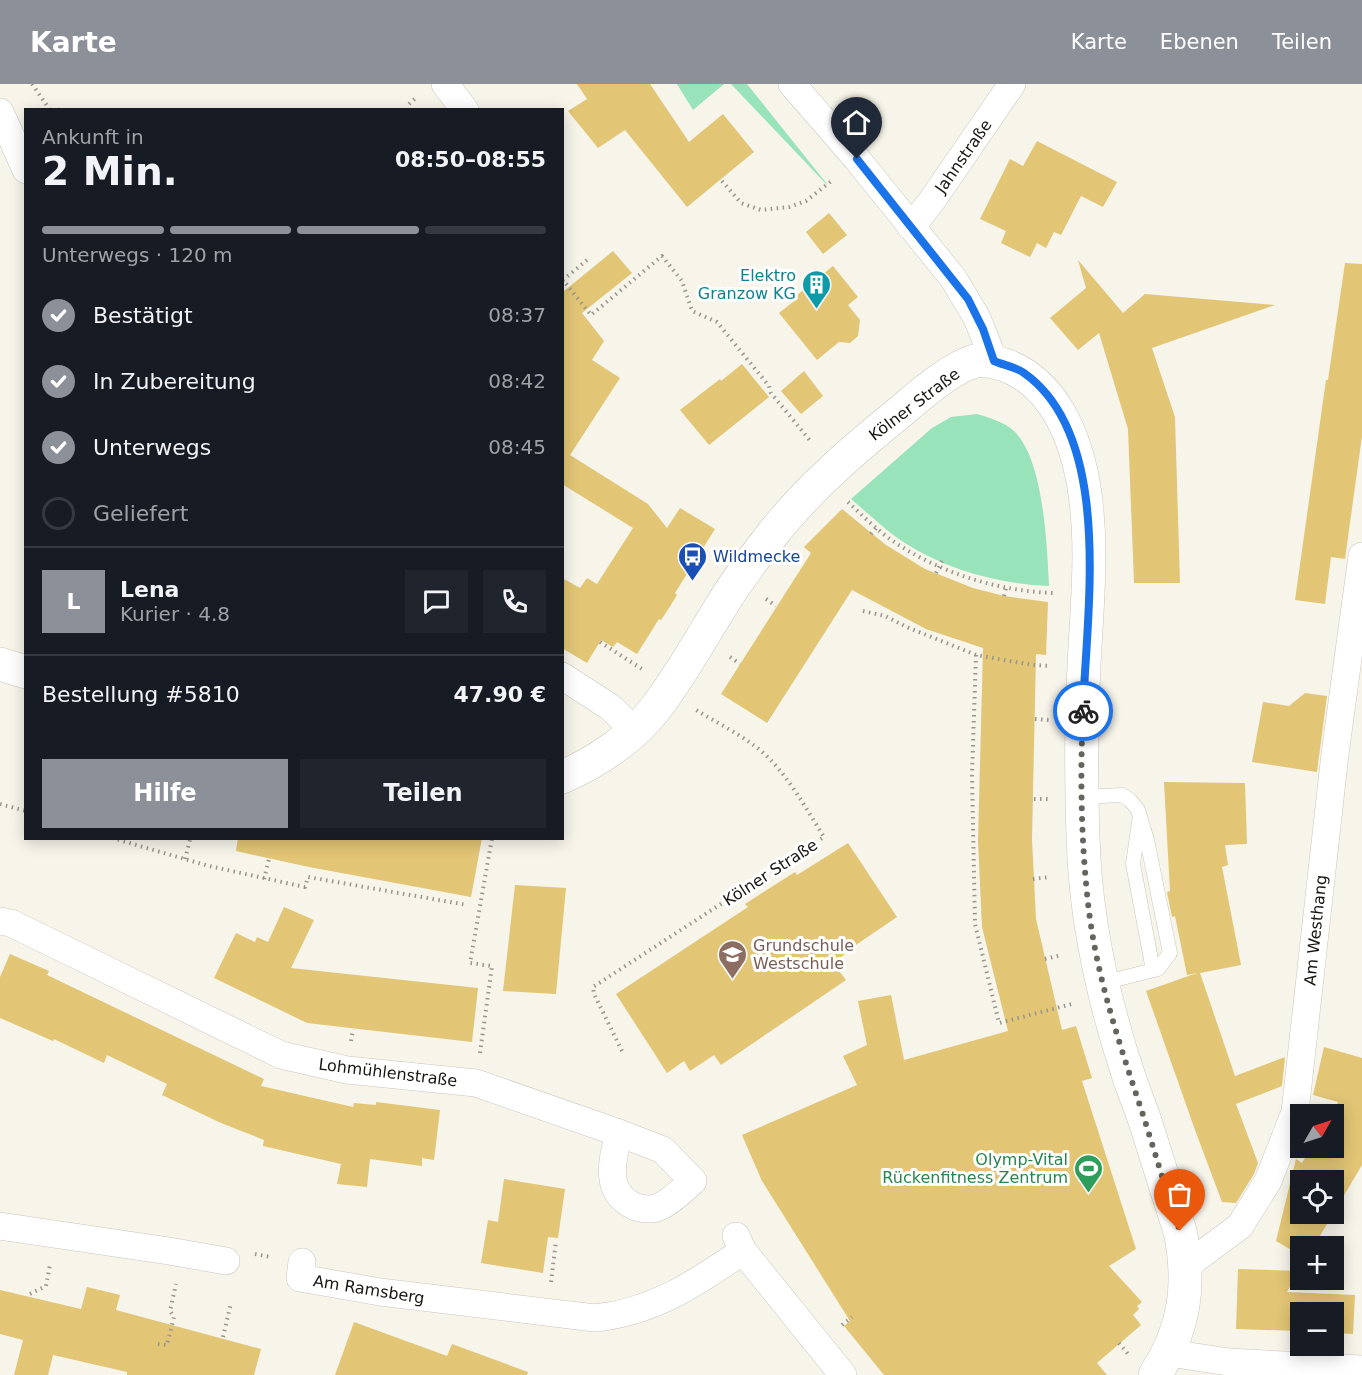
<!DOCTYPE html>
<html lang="de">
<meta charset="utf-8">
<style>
:root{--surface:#171b24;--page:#20242c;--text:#f1f3f6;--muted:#9ea1a6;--line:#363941;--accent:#8c9099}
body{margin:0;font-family:"DejaVu Sans",sans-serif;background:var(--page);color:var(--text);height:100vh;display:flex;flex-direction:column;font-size:22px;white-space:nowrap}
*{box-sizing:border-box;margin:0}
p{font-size:20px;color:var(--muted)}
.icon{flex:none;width:33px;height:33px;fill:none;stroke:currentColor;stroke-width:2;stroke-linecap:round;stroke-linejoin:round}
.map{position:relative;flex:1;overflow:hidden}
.side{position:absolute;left:24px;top:24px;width:540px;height:732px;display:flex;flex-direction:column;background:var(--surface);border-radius:0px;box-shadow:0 3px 15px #0003}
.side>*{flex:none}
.needle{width:39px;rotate:51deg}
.fabs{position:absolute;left:1290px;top:1020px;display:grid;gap:12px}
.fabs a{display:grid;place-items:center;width:54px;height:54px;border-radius:0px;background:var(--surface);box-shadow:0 3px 15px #0003;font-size:30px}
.pin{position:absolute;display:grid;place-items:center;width:51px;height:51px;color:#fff;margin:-62px -26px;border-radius:50% 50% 50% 0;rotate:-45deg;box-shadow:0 0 6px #0007}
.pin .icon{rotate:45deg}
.courier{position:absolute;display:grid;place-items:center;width:60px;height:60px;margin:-30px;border:4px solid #1a73e8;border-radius:50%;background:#fff;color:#222;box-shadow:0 2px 8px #0007}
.summary em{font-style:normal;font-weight:800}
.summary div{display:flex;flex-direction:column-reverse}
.summary{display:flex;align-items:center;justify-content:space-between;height:102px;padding:0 18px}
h1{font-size:39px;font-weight:800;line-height:45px}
.bar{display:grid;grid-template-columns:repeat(4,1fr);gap:9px 6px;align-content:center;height:72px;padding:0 18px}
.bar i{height:8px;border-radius:4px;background:var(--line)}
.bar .active{background:var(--accent)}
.bar p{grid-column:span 4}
.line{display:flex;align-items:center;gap:15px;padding:0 18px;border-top:2px solid var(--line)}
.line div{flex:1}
.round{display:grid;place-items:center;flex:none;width:63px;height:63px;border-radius:0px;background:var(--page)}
ol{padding:0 18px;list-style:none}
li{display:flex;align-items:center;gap:18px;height:66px}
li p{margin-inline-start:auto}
li .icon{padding:6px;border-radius:50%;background:var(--accent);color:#fff;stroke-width:4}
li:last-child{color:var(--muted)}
li i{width:33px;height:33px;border:3px solid var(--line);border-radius:50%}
.primary-button{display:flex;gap:12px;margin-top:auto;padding:12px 18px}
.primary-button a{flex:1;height:69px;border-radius:0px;background:var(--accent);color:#fff;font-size:24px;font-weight:800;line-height:69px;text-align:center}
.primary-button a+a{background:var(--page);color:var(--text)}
header{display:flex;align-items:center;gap:36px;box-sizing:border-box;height:84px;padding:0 30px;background:var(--accent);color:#fff}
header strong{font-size:28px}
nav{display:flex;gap:33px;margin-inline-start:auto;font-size:21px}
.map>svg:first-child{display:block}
.green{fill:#98e3b9}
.building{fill:#e2c575;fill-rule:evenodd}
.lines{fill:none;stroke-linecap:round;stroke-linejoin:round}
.lane-casing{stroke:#c9c6bd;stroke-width:15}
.street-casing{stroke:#c9c6bd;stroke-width:28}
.secondary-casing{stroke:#c9c6bd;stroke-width:34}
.path{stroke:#99968f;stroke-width:4;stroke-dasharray:1.5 4.5;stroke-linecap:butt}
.lane{stroke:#fff;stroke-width:14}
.street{stroke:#fff;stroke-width:27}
.secondary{stroke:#fff;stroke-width:33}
.done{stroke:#65645e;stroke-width:6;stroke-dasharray:0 10.8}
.route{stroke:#1a73e8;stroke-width:8}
.labels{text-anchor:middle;stroke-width:6;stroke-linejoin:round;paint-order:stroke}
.street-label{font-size:16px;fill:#171613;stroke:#fff}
.culture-label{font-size:16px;fill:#0d838f;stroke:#fff;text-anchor:end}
.transit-label{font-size:16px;fill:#164399;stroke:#fff;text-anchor:start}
.education-label{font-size:16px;fill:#785e54;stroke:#fff;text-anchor:start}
.leisure-label{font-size:16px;fill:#27864d;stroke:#fff;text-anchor:end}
</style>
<header>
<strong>Karte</strong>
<nav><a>Karte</a><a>Ebenen</a><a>Teilen</a></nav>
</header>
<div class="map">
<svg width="1362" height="1291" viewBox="0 0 1362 1291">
<rect width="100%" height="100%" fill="#f7f4ea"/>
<path class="green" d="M677 0H724L693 26Z
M731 0H747L827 100V101Z
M977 330C990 334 1004 338 1014 347 1044 376 1047 462 1049 502 999 500 947 486 905 459 886 447 869 430 851 415L932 344 951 333Z"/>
<path class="building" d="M577 0H650L689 58 723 30 754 68 687 123 625 46 598 64 568 27 587 15Z
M1037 57 1117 98 1103 123 1081 112 1061 151 1054 148 1046 164 1037 159 1030 173 1001 159 1006 147 980 135 1010 75 1023 82Z
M829 129 847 151 823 170 806 148Z
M613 167 632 189 582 229 604 257 592 276 620 294 570 371 648 420 667 444 680 424 715 445 675 509 677 511 669 524 661 536 659 535 637 570 617 558 613 563 601 556 587 579 562 564V494L580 504 587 494 597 500 633 444 562 400V205L564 207Z
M1078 176 1123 229 1145 210 1275 221 1152 264 1175 333 1180 499H1134L1128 345 1099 249 1078 266 1050 234 1086 204Z
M1345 179 1362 180V352L1345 475 1331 473 1325 520 1295 516 1326 296H1328Z
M833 182 858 213 848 221 860 236 858 252 850 259 839 258 817 276 779 229 798 214 796 212Z
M742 280 769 313 709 361 680 326 720 295 721 297Z
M804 287 823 312 801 330 781 307Z
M842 425 886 461 925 485 973 504 1004 512 1048 518 1046 571 1036 570 1032 755 1036 835 1062 946 1076 942 1092 994 1082 997 1136 1165 1109 1182 1142 1218 1137 1222 1139 1225 1133 1231 1141 1241 1097 1279 1107 1291H884L844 1242 850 1237 762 1097 742 1051 857 1001 843 972 867 961 858 917 891 911 904 976 1008 947 982 843 978 757 983 564 926 545 852 506 767 639 721 610 811 469 804 463Z
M1305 609 1327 612 1317 688 1252 678 1263 618 1289 622Z
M1164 698 1245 699 1247 760 1225 761 1228 781 1222 783 1241 881 1200 889 1235 992 1285 973 1282 1002 1236 1020 1258 1079 1254 1090 1236 1119 1222 1118 1195 1046 1146 907 1197 889 1187 891 1175 832 1172 833 1167 808 1170 807Z
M238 754H482L471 813 309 783 236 767Z
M848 759 897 833 844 869 845 870 833 879 846 896 721 981 714 971 690 987 684 977 667 989 616 910 748 823 745 820 795 788 797 791Z
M515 801 566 804 556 910 503 907Z
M284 823 314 836 291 884 478 904 472 958 307 939 214 894 236 849 255 858 257 853 268 858Z
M10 870 49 887 47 891 264 995 261 1002 353 1023 354 1019 376 1021V1018L440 1026 434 1076 422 1074V1082L370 1075 367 1103 337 1100 341 1080 263 1062 264 1056 221 1039 162 1011 167 1000 107 971 104 979 54 955 53 957 0 934V893Z
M1324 963 1362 974V1081L1314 1162H1300V1171L1276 1157 1296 1075 1302 1079 1311 1064H1334V1030H1331L1338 1018 1313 1011ZM1300 1096H1334V1130H1300Z
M504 1095 565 1105 558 1154 548 1153 543 1189 481 1179 488 1136 498 1138Z
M1238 1185 1299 1187 1287 1208 1355 1211 1353 1250 1334 1249V1228H1300V1247L1236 1245Z
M87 1203 120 1211 116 1226 261 1265 254 1291H127V1288L53 1271 48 1291H14L23 1256 0 1250V1206L81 1225Z
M354 1238 447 1272 452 1260 528 1288 527 1291H335Z"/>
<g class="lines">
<defs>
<path id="lane" d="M1082 713 1122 711 1130 716 1138 726 1147 756 1170 869 1158 885 1102 899
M1139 738 1133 780 1153 886"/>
<path id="street" d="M445 0 465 26
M792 0 857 75 953 194 977 234 994 277
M0 28 26 86
M911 143 931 118 1012 0
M562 592 610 623 634 646
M0 837 11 839 281 971 347 986 476 999 619 1049 663 1066 693 1097C683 1106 672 1117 659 1123 653 1126 643 1125 636 1123 603 1109 612 1077 619 1049
M0 1142 169 1167 226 1177
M736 1152 743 1167 843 1291
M302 1178 300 1194 380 1208 595 1234C654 1228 696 1199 743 1167
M1186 1182 1240 1142 1268 1097 1295 1028 1335 670 1362 472
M1169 1269 1229 1278 1362 1285"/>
<path id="secondary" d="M0 580 26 588
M562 693C595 679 633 654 655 625 680 593 700 556 722 521 736 497 754 474 771 452 809 403 857 363 905 324 922 309 953 283 975 277 985 275 995 278 1005 281 1053 299 1074 350 1083 397 1094 459 1087 519 1084 582 1081 638 1081 695 1083 752 1085 834 1103 915 1129 993 1134 1008 1140 1022 1145 1037 1157 1074 1168 1111 1180 1147 1191 1201 1185 1245 1155 1291"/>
</defs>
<use href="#lane" class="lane-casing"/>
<use href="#street" class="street-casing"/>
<use href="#secondary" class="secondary-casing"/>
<path class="path" d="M32 0 50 26
M409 20 417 13
M59 26 62 24
M722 97 741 119 761 126 789 123 806 117 834 95
M587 176 563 196 591 231 662 172 682 197 692 227 717 238 769 302 771 309 812 359
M848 418C865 434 882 451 902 463 947 491 1001 507 1053 509
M871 450 876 444
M936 489 942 477
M1004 512 1006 504
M766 515 776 522
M863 527 885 532 909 544 976 571 1033 581 1051 582
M600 558 642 585
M976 571 972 691 975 840 999 939 1072 920
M730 573 740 580
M1035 635 1050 636
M1034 715H1048
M0 720 26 727
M112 754 209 782 305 803 308 793 467 821
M185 775 190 756
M264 795 269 775
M1033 795 1050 793
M1045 875 1062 871
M351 957 353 945
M622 967 594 910 593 903 824 753C805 723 787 689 760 666 740 650 717 639 696 626
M480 969 492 882 470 879 492 754
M255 1170 271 1173
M551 1198 556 1157
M30 1210 46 1202 50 1181
M842 1241 852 1233
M223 1253 231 1219
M1119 1259 1128 1270
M158 1260 167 1261 174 1233 170 1227 176 1200"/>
<use href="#lane" class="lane"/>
<use href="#street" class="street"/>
<use href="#secondary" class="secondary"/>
</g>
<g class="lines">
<path class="done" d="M1083 627C1080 691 1081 755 1088 819 1096 893 1121 964 1144 1034 1156 1072 1167 1110 1180 1147"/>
<path class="route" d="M857 75 968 215 983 245 994 277C1003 281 1016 283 1024 289 1115 353 1086 531 1083 627"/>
</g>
<defs>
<symbol id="building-pin" viewBox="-11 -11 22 30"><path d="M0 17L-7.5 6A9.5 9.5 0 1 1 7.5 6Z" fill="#0f9aa8" stroke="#fff"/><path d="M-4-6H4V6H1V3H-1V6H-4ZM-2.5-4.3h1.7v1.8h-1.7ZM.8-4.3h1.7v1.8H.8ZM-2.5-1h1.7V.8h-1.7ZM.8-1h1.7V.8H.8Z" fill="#fff"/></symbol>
<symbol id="bus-pin" viewBox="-11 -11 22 30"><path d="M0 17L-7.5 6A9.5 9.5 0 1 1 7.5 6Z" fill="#1a4fb4" stroke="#fff"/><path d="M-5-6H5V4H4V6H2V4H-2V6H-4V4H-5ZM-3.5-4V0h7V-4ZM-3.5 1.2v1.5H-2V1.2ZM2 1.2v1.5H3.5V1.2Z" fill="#fff"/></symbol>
<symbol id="school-pin" viewBox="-11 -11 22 30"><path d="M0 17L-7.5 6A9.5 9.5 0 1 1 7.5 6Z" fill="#8d6e63" stroke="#fff"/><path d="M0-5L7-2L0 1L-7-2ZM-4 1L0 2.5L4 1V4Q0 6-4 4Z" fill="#fff"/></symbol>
<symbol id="stadium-pin" viewBox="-11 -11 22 30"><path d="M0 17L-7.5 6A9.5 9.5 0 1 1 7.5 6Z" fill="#2e9e5b" stroke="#fff"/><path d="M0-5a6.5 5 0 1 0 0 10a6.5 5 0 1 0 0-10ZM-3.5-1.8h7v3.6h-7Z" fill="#fff"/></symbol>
</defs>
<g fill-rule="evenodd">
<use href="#building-pin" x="800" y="184" width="33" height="45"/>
<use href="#bus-pin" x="676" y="456" width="33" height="45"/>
<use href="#school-pin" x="716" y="854" width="33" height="45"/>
<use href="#stadium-pin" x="1072" y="1068" width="33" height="45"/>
</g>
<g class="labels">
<g class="street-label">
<text transform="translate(963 72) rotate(-55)" y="6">Jahnstraße</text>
<text transform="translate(914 320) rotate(-37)" y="6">Kölner Straße</text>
<text transform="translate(770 788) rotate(-33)" y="6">Kölner Straße</text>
<text transform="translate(1315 846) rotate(-84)" y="6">Am Westhang</text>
<text transform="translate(388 988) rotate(7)" y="6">Lohmühlenstraße</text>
<text transform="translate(369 1205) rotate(9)" y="6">Am Ramsberg</text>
</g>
<g class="culture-label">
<text x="796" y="197">Elektro<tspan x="796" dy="18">Granzow KG</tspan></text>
</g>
<g class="transit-label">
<text x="713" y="478">Wildmecke</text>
</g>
<g class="education-label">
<text x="753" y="867">Grundschule<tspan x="753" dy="18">Westschule</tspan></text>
</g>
<g class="leisure-label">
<text x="1068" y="1081">Olymp-Vital<tspan x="1068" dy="18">Rückenfitness Zentrum</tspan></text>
</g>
</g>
</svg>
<div class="fabs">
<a><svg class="needle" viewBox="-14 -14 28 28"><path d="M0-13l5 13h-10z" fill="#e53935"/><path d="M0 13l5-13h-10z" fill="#9ea1a6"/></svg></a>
<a><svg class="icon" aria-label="locate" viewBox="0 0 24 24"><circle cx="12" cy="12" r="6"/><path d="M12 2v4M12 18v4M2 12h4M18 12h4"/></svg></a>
<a>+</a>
<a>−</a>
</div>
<div class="pin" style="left:1180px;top:1147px;background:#ea580c"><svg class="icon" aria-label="bag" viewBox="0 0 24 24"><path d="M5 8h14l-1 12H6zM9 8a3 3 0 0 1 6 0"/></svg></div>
<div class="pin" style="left:857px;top:75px;background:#1f2937"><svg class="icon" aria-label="home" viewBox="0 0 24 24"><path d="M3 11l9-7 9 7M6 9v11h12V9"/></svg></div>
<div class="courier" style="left:1083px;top:627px"><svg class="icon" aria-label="bike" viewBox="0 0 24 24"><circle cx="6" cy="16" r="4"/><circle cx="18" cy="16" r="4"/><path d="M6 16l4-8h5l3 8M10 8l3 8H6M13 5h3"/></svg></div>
<section class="side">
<div class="summary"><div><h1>2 Min.</h1><p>Ankunft in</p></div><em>08:50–08:55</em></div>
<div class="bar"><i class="active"></i><i class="active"></i><i class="active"></i><i></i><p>Unterwegs · 120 m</p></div>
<ol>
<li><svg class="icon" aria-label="check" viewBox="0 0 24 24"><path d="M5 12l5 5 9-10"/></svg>Bestätigt<p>08:37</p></li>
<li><svg class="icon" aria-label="check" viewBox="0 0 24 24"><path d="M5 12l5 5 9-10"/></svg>In Zubereitung<p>08:42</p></li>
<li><svg class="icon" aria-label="check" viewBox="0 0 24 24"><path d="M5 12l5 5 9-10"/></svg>Unterwegs<p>08:45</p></li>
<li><i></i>Geliefert</li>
</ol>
<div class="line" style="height:108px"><b class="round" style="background:var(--accent);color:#fff">L</b><div><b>Lena</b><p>Kurier · 4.8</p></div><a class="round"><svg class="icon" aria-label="chat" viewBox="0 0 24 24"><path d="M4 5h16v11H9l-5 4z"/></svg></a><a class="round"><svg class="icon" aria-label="phone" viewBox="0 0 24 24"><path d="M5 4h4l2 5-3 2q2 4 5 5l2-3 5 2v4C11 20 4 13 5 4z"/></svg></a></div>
<div class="line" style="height:78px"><div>Bestellung #5810</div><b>47.90 €</b></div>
<div class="primary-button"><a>Hilfe</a><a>Teilen</a></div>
</section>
</div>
